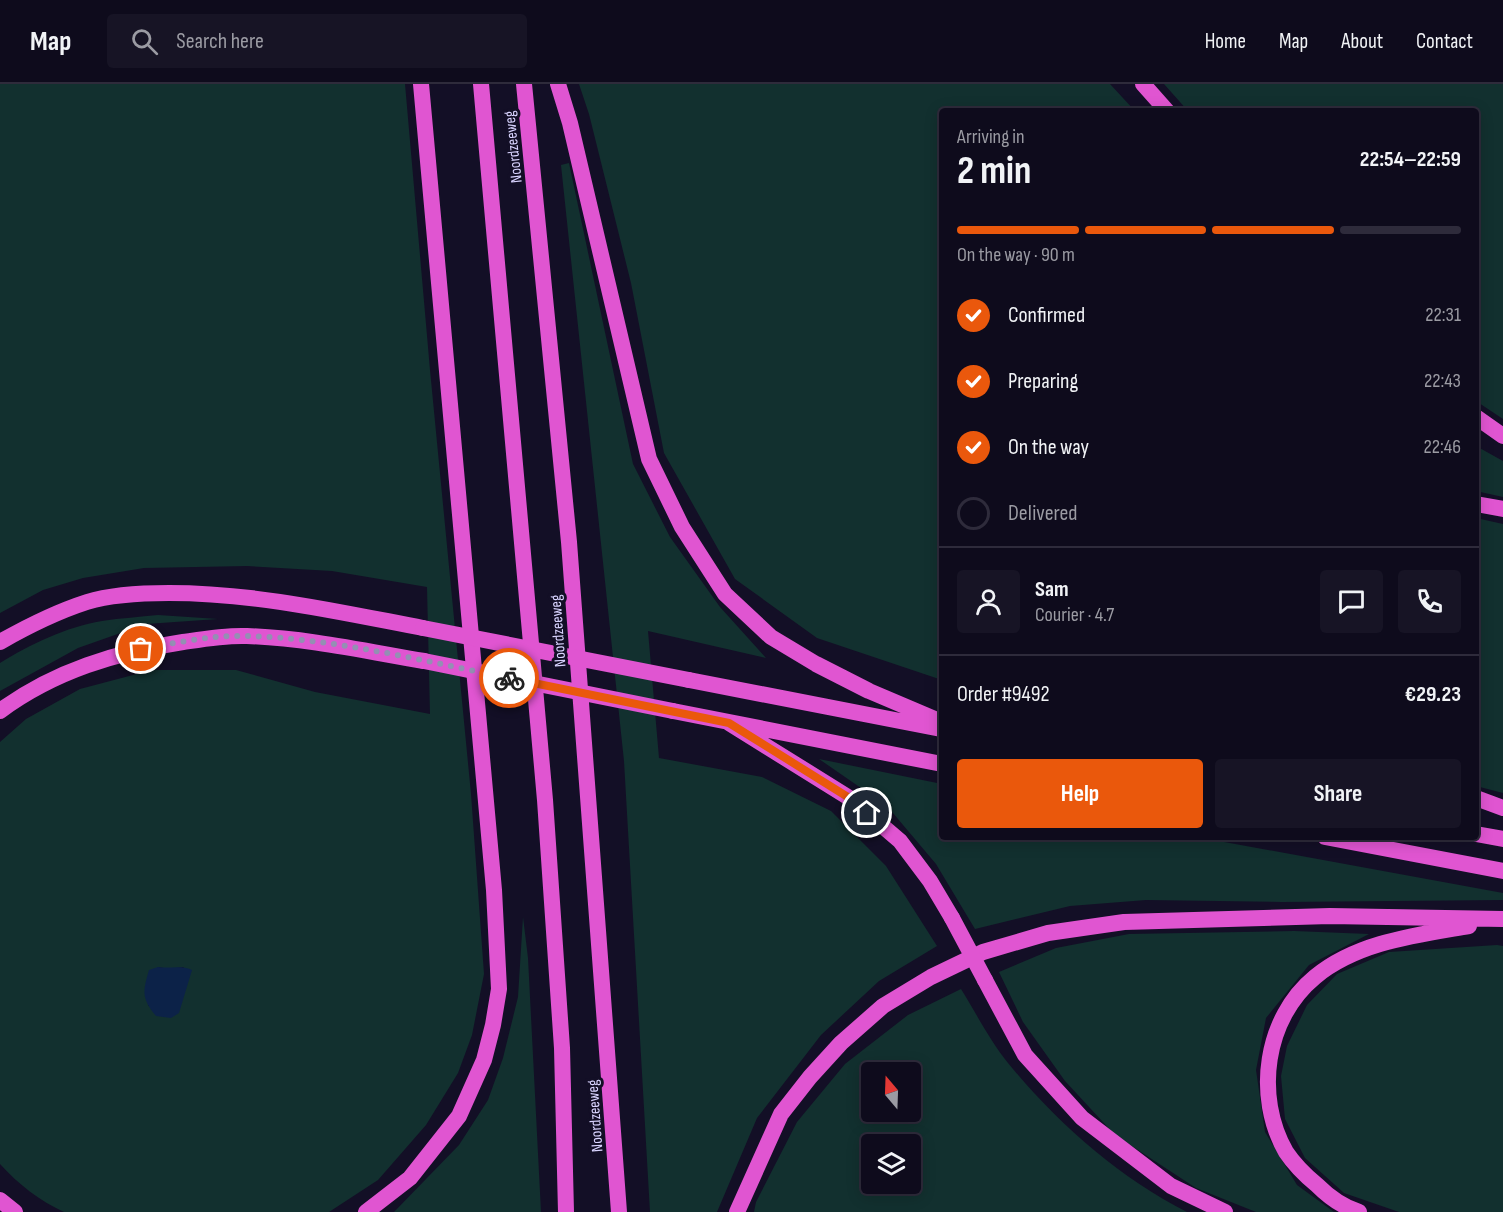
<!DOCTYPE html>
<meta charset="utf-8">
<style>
:root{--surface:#0e0b1c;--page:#171425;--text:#f1f3f6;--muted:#9b9ba3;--line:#2e2b3b;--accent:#ea580c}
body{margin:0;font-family:"Sofia Sans Condensed",sans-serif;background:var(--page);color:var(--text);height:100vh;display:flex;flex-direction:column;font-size:22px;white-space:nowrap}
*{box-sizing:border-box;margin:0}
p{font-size:20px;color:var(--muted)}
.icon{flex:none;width:33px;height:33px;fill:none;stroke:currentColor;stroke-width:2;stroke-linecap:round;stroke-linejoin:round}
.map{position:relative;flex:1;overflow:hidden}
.panel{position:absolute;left:939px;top:24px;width:540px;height:732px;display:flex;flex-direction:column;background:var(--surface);border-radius:6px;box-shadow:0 3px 15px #0003,0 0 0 2px var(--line)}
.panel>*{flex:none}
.needle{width:39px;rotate:341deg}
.controls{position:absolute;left:861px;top:978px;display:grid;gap:12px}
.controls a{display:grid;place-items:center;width:60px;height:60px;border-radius:6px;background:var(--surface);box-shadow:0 3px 15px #0003,0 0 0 2px var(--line);font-size:30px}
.pin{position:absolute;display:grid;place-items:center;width:51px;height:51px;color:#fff;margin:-26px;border:3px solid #fff;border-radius:50%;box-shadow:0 2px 6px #0007}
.courier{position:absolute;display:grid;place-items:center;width:60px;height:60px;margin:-30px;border:4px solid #ea580c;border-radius:50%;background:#fff;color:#222;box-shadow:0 2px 8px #0007}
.headline em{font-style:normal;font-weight:700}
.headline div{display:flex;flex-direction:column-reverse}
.headline{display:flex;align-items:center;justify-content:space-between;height:102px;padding:0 18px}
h1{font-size:39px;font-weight:700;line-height:45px}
.bar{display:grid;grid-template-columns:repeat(4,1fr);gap:9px 6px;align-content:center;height:72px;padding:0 18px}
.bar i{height:8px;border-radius:4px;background:var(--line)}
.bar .current{background:var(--accent)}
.bar p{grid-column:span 4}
.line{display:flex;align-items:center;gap:15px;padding:0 18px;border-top:2px solid var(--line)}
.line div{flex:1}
.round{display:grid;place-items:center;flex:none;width:63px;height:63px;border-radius:6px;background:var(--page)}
ol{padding:0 18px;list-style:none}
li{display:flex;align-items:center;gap:18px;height:66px}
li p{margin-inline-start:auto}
li .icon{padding:6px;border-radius:50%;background:var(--accent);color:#fff;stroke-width:4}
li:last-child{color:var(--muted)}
li i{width:33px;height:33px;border:3px solid var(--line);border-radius:50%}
.cta{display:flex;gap:12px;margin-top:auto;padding:12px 18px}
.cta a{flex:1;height:69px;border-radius:6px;background:var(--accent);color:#fff;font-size:24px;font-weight:700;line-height:69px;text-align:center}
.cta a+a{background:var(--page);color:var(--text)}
header{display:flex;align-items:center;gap:36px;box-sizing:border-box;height:84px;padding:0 30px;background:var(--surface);border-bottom:2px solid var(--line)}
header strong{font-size:28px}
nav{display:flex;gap:33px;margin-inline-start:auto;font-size:21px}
.search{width:420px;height:54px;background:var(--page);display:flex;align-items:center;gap:15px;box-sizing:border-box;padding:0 21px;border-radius:6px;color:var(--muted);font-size:22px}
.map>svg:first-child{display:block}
.green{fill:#12302f;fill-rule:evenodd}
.water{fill:#0c2248}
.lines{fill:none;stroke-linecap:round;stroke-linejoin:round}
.trunk{stroke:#e055d1;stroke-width:16}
.trunk-bridge{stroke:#e055d1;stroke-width:16}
.done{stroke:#948fb3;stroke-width:6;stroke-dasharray:0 10.8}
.route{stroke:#ea580c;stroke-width:8}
.labels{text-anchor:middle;stroke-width:6;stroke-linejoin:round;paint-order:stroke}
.street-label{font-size:16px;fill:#d9d4ff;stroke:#130f26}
</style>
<header>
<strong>Map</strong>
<div class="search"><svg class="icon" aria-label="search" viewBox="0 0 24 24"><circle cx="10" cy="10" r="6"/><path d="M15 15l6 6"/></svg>Search here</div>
<nav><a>Home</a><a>Map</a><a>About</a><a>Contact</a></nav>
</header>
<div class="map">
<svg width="1503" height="1128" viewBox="0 0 1503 1128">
<rect width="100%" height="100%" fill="#130f26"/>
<path class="green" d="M0 0H405L430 286 471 710 484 890 472 951 458 989 426 1041 378 1096 329 1128H64C40 1117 18 1100 0 1080V658L26 635 80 605 152 586H236L315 608 430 630 427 503 332 487 247 482 144 484 83 494 43 506 0 529ZM158 883 169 885 184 883 148 922Z
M579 0H1110L1135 27H942V596L817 554 735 495 664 369 631 199 589 30Z
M1164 0H1503V335L1476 317V27H1188Z
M569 79 633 380 670 453 720 523 766 574 648 547 659 674 762 693 831 727 886 782 937 862 879 897 821 951 757 1034 717 1128H650L624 677 561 81Z
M1476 362 1503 377V413L1476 407Z
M1476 434 1503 440V709L1476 702Z
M158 531 218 535 146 540 78 564 0 607V579C31 560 66 543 102 537 121 534 140 533 158 531Z
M819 675 942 700V753H1197L1503 809V816L1282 818 1146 816 1070 822 975 845 936 780 887 722Z
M523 833 528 874 541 1128H394L459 1061 488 1016 503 974 518 913Z
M1294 847 1369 850 1309 881 1266 934 1256 986 1265 1048 1297 1101 1334 1128H1256L1196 1104 1115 1051 1065 997 1023 938 999 888 1056 864 1129 850Z
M1497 861 1503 862V1128H1399L1344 1109 1305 1074 1285 1035 1281 992 1287 962 1307 921 1337 890 1389 868Z
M961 905C976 929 990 957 1008 979 1057 1039 1118 1093 1187 1128H754L756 1118 797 1038 845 980 908 931ZM872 988H910V1028H872ZM872 1060H910V1100H872Z"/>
<path class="water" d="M158 883C170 885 181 881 192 886L179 929 171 934 156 932C141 914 143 907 149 886Z"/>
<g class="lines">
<path class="trunk" d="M481 0 545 716 562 964 566 1128
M524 0 569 458 619 1128
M558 0 570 39 649 375 682 443 725 510 771 553 816 580 869 607 942 638
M1143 0 1167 27
M1476 333 1503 352
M1476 420 1503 425
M0 558C28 542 56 528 87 518 113 510 143 509 169 509 256 509 339 528 423 544
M689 596 941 645
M0 627C54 587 117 568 183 558 203 555 226 551 247 552 306 554 365 567 424 577
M673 627 942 680
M729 639 851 715 900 757 930 797 952 834
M1476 714 1503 724
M1476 750 1503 755
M1325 753 1503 787
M985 896 1025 971 1082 1034 1171 1102 1225 1128
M0 1116 15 1128
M366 1128 410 1094 459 1032 484 976 493 941 499 905 494 806 421 0
M737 1128 781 1030 810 993 841 959 883 922 931 893 983 868 1048 849 1124 838 1330 832 1503 835
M1359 1128C1343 1123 1329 1113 1317 1101 1306 1092 1294 1080 1286 1068 1254 1012 1265 934 1315 893 1357 858 1417 851 1469 842"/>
<path class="trunk-bridge" d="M423 544 689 596
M424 577 673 627
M952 834 985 896"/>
</g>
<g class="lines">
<path class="done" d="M141 565C175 559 211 551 246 552 332 554 424 577 509 594"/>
<path class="route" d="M509 594 729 639 851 715 867 729"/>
</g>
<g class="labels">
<g class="street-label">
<text transform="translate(512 63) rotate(-96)" y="6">Noordzeeweg</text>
<text transform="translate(557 547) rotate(-94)" y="6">Noordzeeweg</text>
<text transform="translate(594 1032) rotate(-94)" y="6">Noordzeeweg</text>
</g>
</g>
</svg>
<div class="controls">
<a><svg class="needle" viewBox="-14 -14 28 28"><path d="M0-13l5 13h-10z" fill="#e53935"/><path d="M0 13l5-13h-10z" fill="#9b9ba3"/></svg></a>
<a><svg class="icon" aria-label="layers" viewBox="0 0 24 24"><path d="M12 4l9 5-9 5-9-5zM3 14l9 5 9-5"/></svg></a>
</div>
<div class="pin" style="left:141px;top:565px;background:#ea580c"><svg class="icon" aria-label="bag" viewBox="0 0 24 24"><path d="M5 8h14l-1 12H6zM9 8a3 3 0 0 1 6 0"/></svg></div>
<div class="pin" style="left:867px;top:729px;background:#1f2937"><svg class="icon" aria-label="home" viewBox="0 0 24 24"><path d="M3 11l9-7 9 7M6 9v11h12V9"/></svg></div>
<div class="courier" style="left:509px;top:594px"><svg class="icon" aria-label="bike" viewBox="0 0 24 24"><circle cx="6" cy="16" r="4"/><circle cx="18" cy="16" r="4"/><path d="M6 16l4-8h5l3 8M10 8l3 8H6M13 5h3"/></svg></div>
<section class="panel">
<div class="headline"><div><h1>2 min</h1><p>Arriving in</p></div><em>22:54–22:59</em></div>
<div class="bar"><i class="current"></i><i class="current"></i><i class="current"></i><i></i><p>On the way · 90 m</p></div>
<ol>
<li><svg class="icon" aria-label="check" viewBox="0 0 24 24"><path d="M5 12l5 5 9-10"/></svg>Confirmed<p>22:31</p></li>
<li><svg class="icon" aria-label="check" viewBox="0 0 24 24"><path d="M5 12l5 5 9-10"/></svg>Preparing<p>22:43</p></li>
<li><svg class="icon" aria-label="check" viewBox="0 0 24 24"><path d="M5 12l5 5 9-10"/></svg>On the way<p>22:46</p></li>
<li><i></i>Delivered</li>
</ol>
<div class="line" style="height:108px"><a class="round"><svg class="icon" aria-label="person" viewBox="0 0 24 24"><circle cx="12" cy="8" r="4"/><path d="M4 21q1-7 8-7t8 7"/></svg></a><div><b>Sam</b><p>Courier · 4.7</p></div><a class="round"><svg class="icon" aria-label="chat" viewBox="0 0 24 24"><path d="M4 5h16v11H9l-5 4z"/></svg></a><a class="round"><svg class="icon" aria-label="phone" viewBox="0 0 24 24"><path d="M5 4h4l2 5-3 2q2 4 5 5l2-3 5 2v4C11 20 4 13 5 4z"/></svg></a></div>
<div class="line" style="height:78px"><div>Order #9492</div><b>€29.23</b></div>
<div class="cta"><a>Help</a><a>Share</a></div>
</section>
</div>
